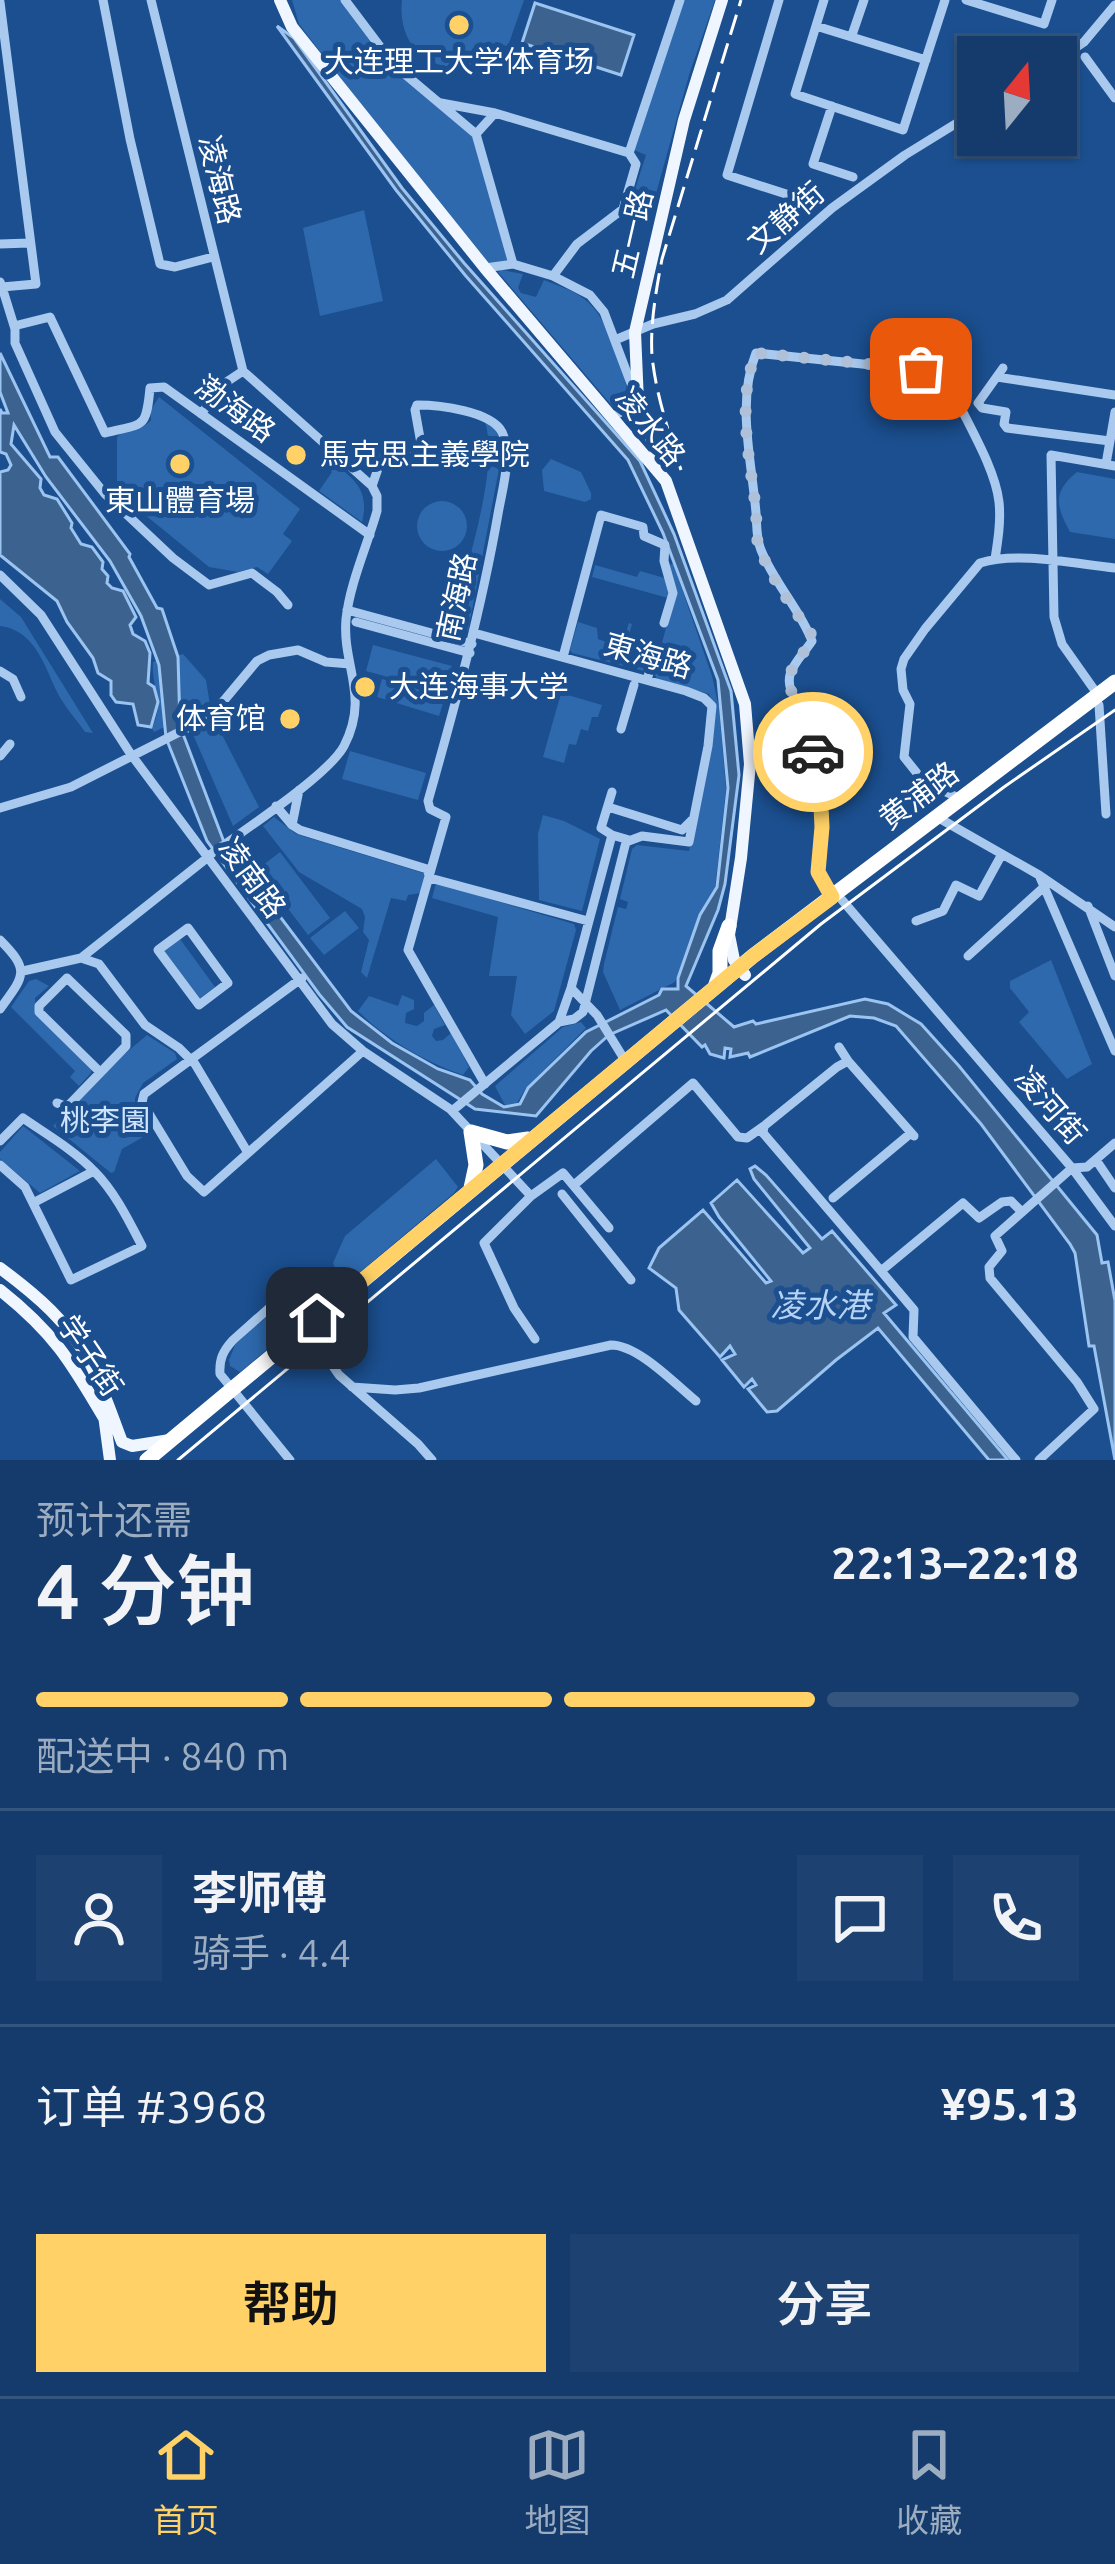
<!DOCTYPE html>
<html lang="zh">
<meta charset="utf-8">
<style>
:root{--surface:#143b6b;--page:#1d4271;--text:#f1f3f6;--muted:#9dadc1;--line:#33557e;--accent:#ffd166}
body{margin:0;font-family:Ubuntu,"Noto Sans SC",sans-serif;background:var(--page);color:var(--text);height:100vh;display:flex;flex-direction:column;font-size:45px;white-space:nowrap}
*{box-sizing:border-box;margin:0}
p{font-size:39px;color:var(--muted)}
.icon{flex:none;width:66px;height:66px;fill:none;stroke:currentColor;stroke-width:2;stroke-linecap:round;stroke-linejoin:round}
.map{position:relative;height:1460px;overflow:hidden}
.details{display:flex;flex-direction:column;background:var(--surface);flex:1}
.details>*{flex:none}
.needle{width:78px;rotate:18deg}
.buttons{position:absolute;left:957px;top:36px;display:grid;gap:24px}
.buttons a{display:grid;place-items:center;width:120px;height:120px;border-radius:0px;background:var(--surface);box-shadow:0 3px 9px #0004,0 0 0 3px var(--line);font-size:60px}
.pin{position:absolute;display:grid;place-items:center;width:102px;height:102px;color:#fff;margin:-51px;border-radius:24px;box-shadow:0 6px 18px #0006}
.courier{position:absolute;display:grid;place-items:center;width:120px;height:120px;margin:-60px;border:9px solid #ffd166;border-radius:50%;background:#fff;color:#222;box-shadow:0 3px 15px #0007}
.summary em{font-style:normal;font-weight:600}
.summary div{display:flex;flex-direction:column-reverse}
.summary{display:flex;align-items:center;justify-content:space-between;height:204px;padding:0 36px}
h1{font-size:78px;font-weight:600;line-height:90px}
.bar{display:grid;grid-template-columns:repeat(4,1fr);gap:18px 12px;align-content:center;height:144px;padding:0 36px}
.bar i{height:15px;border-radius:9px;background:var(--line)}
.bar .current{background:var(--accent)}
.bar p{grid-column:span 4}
.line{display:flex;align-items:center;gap:30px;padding:0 36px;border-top:3px solid var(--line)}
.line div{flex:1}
.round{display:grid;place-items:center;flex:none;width:126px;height:126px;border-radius:0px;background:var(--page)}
.action{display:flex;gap:24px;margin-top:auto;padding:24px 36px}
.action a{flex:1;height:138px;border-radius:0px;background:var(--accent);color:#111;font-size:48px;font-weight:600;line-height:138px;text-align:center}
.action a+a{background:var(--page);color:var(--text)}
.dock{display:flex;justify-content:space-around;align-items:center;height:168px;border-top:3px solid var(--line);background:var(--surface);font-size:33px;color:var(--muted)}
.dock a{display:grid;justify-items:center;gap:6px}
.dock .current{color:var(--accent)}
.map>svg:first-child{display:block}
.green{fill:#2e69ad}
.water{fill:#3c6290;stroke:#9cc4f0;stroke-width:3}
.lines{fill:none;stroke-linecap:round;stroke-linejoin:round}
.minor{stroke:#a9c9ee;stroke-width:9}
.major{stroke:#f0f6ff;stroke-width:12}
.highway{stroke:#fff;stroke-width:15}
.tram{stroke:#fff;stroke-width:3}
.rail{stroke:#fff;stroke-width:3;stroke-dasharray:21 9;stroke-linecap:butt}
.done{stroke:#afc1d8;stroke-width:12;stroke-dasharray:0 21.6}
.route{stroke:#ffd166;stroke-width:15}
.poi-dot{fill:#ffd166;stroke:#1b4f8f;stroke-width:4.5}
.labels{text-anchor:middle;stroke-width:10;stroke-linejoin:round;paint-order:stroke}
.poi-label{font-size:30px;fill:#fff;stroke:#1b4f8f}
.street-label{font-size:30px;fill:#fff;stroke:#1b4f8f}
.park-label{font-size:30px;fill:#cfe3fa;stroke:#1b4f8f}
.water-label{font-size:33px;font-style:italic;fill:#b5d3f5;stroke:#1b4f8f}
</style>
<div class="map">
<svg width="1115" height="1460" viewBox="0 0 1115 1460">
<rect width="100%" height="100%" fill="#1b4f8f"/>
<path class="green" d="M292 0H345L394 65 476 134 513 264 485 268 299 24Z
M402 0H524L508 46 502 45C498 50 494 56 489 60 479 67 464 67 452 67 416 64 398 34 402 0Z
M684 0H715L689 75 650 215 629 208 646 155 634 150Z
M364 210 383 301 320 316 303 228Z
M502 270 523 274 518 288 521 293 536 297 544 280C559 286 576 291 588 302 608 319 626 375 629 400L614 408 498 272Z
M159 397 300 509 283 534 292 541 268 574 257 567 238 572 209 567 117 492V437C128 427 142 431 151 420V410Z
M485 421 498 431 500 443 494 448 492 466 499 469 468 631 458 628 455 622C464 566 500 474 485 421Z
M325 456C350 477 371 486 362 522L319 491 332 472 321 462Z
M551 459 581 472 591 493V499L585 502 544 491 542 470Z
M1077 472 1115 479V539L1070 532C1056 506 1052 492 1077 472Z
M417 526a25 25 0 1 1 50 0a25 25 0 1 1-50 0Z
M673 563 712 676 719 708 726 789 715 888 700 914 675 982 620 1010 603 972 604 964 618 907 626 909 628 902 620 899 632 849 637 845 689 851 715 712 709 694 657 679 654 673 675 594 668 566Z
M595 565 637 577 640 571 668 579 670 590 668 598 592 577Z
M0 599 21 617 93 733 85 732C76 719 63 705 56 690 44 664 34 630 0 626Z
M578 622 597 628 598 639 606 642 611 637 623 640 629 623 632 624 626 645 650 652 644 671 572 653 570 650Z
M373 645 452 666 445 693 366 671Z
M183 654 206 680 210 705 154 732 152 728C165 702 151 687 153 662Z
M382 679 445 697 439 716 377 697Z
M561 693 602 705 598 717H592L588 731 581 729 576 745 569 744 564 763 543 757Z
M211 720 217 725 259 807 233 826 191 730Z
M350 751 426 773 418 800 342 779Z
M543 815 564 821 600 839 582 911 539 900 538 834Z
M274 817 296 834 423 873 425 876 421 893 408 895 406 901 391 898 367 978 361 972 369 940 363 932 365 917 362 909 299 872 263 826Z
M280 852 330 918 308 935 258 869Z
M436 883 574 924 576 930 554 1011 525 1034 511 1015 517 976H489L498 917 432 898Z
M345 911 359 928 324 955 310 938Z
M180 939 215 987 199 999 164 951Z
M1051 960 1092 1064 1067 1079 1019 1022 1029 1012 1010 988V981Z
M36 979 49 986 35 998 36 1014 92 1068 91 1073 79 1086 70 1077 75 1071 11 1007 29 981Z
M402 995 414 1000V1009L406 1013 405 1023 417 1026 424 1021V1013L434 1005 445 1025 434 1029 432 1036 436 1041 443 1040 451 1033 469 1067 463 1075C425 1062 386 1039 358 1011L369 996 398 1006Z
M581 1022 586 1028 526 1088 517 1103 505 1105 495 1086 563 1027Z
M147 1035 175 1053 177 1059 143 1083 135 1098V1105L139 1106 152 1132 122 1149 114 1172 111 1173 53 1126 121 1057Z
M23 1126 80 1171 40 1193 0 1159V1152Z
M436 1159 458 1187 454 1193 347 1283 340 1282 333 1263 345 1236Z
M301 1288 320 1292 324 1302 240 1372 230 1366 229 1360 236 1343Z"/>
<path class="water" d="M535 3 634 35 621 75 522 43Z
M277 26 294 38 402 188 464 263 640 461 674 534 731 691 739 775 725 884 718 910 686 986 734 1027 753 1021 756 1024 865 999 888 1004 921 1024 959 1066 1097 1235 1102 1263 1108 1262 1115 1301V1460L1094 1346H1089L1075 1253 1070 1244 981 1124 896 1026 874 1018 850 1016 750 1057 748 1053 730 1057 731 1049 725 1048 724 1058 710 1054 705 1045 702 1047 666 1010 609 1035 591 1051 536 1116 475 1109 347 1027 319 994 207 841 166 738 159 665 141 616 110 561 46 477 14 425 11 444 41 479 40 488 44 495 57 499 72 523 71 528 81 544 92 547 103 562 102 569 108 576 107 583 112 588 123 591 136 617 130 625 133 634 145 641 150 653 148 683 154 687 158 702 151 727 138 725 133 704 116 702 111 695V681L98 673 93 658 67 622 57 601 0 555V472L8 470 11 465 6 454 0 452V409L2 413H8L0 392V353L50 457H58L130 554 129 557 157 608 162 609 178 657 180 726 224 842 351 1011 392 1043 438 1069 470 1080 482 1094 504 1107 520 1104 528 1088 586 1032 659 995 662 989H678V978L700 915 717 887 728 788 718 680 663 533 628 460 465 275 396 190Z
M755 1166 766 1175 822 1239 832 1231 896 1305 884 1313 1008 1460H989L878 1328 836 1360 777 1411 767 1412 748 1389 756 1385 752 1379 744 1387 722 1360 735 1354 730 1346 720 1357 679 1310 676 1288 649 1268 659 1248 703 1210 766 1283 771 1281 719 1217 711 1203 737 1180 803 1253 810 1248 754 1179 750 1169Z"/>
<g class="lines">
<path class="minor" d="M103 0 130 139 160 264 175 267 213 257
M151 0 243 371
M345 0 394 65 476 134 513 264
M779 0 727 175 817 204
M824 0 795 94 903 130 945 0
M966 0 1044 24 1052 0
M0 2 36 284 2 287 0 282
M816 26 926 60
M852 35 864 0
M1085 57 1115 98
M1056 61 1084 42 1115 5
M441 103 495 113
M832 106 813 164 853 177
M476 134 495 113 629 153
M0 244 29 243
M485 268 513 264 553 276 590 295 604 312 638 402 612 417
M553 276 577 244 623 209 636 164 629 153 680 0
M2 287 15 329V343L55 432 105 494 173 558 209 585 252 573 277 592 288 605
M14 326 50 317 105 433C144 423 146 430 150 388L164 387 370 535
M615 340 653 324 695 314 727 300 832 208 905 155 978 110
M1003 368 978 403 982 408 1006 412 1004 424 1007 428 1110 441
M243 371 372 486
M997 377 1115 395
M201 414 225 383 243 371
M1106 464 1115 412
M372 486 382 457 422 449 415 410 417 405C439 405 491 411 502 432 513 455 502 490 498 514 481 611 455 706 428 801L430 809 446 817 408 950 485 1084
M0 575 41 615 130 753 332 1024 363 1051 450 1109 531 1196
M347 610 472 644
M356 622 470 653
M474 633 686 691 704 698 712 706 708 746 689 842 642 836 626 842 583 1012 574 1019 559 1022
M563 657 601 515 643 527 644 536 665 545 664 561 673 593 664 623
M0 671 13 679 21 697
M647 680 655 652
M1098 695 1062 644 1054 617 1051 455 1115 466
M1099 705 1106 814
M621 729 634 685
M0 756 10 744
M612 792 601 828 612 835 629 840
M961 799 924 782 904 757 910 704 903 690 901 669 904 659 925 629 980 563C1018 551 1075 564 1115 568
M276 806 292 825 300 830 427 869 430 878 588 921
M608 807 682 830 692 820
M0 808 71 787 211 716 257 661 269 655 298 650 326 662 350 664
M937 817 1039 875 1115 927
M292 825 299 790
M207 857C238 834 328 776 344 746 370 696 342 666 346 619 350 583 367 546 377 511V496L372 486
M1039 875 1115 1051
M832 897 818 872 822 827 819 767 797 701C778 675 798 662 812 641 800 609 774 583 761 550 756 538 757 526 756 513 752 462 736 403 756 353L940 372 947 379C962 415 995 465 999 502 1001 521 998 540 995 559
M842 900 1072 1168 1115 1226
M1088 906 1115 976
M916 921 943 911 956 885 979 896 1002 854
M188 928 228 983 199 1005 158 950Z
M0 940C31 971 24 976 0 1009
M968 956 1045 886
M81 958 99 964 145 1025 179 1048 195 1064 248 1153
M23 971 81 958 207 858
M302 978 144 1094 142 1102 187 1176 204 1192 363 1051
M571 988 597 1015 626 1062
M839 1047 848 1061 914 1136
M848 1061 837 1067 764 1126 763 1133 881 1271 963 1203 979 1218 1002 1202 1011 1201 1021 1211
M57 1103 67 1107 126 1046V1035L67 978 39 1006V1012L100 1072
M452 1111 559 1022 571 988 612 835
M0 1141 23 1118C46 1134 74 1150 94 1171 115 1192 129 1221 142 1246L71 1280 25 1187 0 1165
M1096 1160 1115 1188
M574 1185 693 1083 738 1137 747 1138 764 1126
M562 1194 631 1280
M833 1198 911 1133
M33 1203 94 1171
M881 1271 914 1310 913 1337 1016 1460
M326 1273 331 1291
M311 1335 339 1375 418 1444 432 1460
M535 1339 514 1308 484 1243 531 1196 563 1173 609 1228
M352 1387 395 1390 419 1388 611 1345C638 1345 674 1383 696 1401
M290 1460 220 1374C219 1359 223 1351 233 1340L303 1278 330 1290
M1039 1460 1094 1409 1077 1382 990 1278 989 1267 1002 1251 995 1236 1072 1168 1087 1167 1115 1143"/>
<path class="major" d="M280 0 292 27 485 268 666 481 745 704 750 764 741 858 729 935 734 960 745 975
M662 469 638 402 635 332 684 120 722 0
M0 1268C35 1294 70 1323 90 1363 103 1388 112 1416 122 1442L132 1446 170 1440
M0 1290C53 1332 70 1360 104 1418
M103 1408 110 1460"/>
<path class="highway" d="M715 987 720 973V951L729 926
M471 1132 507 1142 528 1139
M471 1132 476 1165 471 1188
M147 1460 753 956 1115 682"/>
<path class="tram" d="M178 1460 821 924 1004 787 1115 710"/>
<path class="rail" d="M681 470C669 433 656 395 652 356 650 324 656 291 662 259L741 0"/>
</g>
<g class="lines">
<path class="done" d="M813 752 797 701C778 675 798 662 812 641L811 634C792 607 771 578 759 547 755 535 757 522 756 510 750 460 736 401 756 353L921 369"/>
<path class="route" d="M317 1318 753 956 832 897 818 872 822 827 819 767 813 752"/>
</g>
<g class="poi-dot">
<circle cx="459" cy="25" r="12"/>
<circle cx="296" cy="455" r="12"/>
<circle cx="180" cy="464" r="12"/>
<circle cx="365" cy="687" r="12"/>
<circle cx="290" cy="719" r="12"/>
</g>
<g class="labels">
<g class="poi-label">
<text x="459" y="72">大连理工大学体育场</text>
<text x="320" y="465" text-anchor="start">馬克思主義學院</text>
<text x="180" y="511">東山體育場</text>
<text x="389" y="697" text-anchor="start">大连海事大学</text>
<text x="266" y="729" text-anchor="end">体育馆</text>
</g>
<g class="street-label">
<text transform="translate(219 180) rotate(76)" y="10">凌海路</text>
<text transform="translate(786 218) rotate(-41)" y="10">文静街</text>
<text transform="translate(633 234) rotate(-77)" y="10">五一路</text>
<text transform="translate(235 409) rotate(36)" y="10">渤海路</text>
<text transform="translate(650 427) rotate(51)" y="10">凌水路</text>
<text transform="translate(457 597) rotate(-78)" y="10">南海路</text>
<text transform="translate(648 656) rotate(16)" y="10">東海路</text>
<text transform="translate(919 796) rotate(-37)" y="10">黄浦路</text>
<text transform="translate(252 878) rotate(54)" y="10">凌南路</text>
<text transform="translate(1050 1106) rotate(49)" y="10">凌河街</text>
<text transform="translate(90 1356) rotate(56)" y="10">学子街</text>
</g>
<g class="park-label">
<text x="105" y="1131">桃李園</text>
</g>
<g class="water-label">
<text x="820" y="1317">凌水港</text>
</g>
</g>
</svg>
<div class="buttons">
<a><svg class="needle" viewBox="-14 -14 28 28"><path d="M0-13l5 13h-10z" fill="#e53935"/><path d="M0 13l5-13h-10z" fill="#9dadc1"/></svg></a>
</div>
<div class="pin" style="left:921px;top:369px;background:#ea580c"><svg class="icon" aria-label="bag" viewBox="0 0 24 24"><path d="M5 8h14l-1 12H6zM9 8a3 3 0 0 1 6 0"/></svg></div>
<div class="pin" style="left:317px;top:1318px;background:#1f2937"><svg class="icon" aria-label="home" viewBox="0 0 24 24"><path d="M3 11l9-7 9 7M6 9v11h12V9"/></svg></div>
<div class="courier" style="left:813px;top:752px"><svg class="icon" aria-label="car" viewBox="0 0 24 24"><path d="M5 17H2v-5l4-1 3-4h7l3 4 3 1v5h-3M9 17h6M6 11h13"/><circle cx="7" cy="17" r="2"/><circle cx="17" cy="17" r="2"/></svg></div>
</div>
<section class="details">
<div class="summary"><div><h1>4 分钟</h1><p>预计还需</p></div><em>22:13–22:18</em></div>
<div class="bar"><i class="current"></i><i class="current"></i><i class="current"></i><i></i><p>配送中 · 840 m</p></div>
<div class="line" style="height:216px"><a class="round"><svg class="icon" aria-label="person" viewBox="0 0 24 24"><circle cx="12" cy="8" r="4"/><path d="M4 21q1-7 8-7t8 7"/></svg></a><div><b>李师傅</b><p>骑手 · 4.4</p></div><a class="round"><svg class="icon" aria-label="chat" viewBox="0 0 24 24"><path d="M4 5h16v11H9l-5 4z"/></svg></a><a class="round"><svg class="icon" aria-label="phone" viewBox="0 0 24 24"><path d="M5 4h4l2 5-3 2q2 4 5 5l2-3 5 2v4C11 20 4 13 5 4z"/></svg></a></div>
<div class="line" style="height:156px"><div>订单 #3968</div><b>¥95.13</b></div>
<div class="action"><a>帮助</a><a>分享</a></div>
</section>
<nav class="dock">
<a class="current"><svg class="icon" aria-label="home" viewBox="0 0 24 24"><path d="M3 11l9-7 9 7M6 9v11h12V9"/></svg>首页</a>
<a><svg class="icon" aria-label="map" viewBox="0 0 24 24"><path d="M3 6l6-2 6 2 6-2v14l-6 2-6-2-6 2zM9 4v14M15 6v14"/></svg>地图</a>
<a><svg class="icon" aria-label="saved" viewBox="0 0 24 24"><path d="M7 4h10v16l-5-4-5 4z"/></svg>收藏</a>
</nav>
